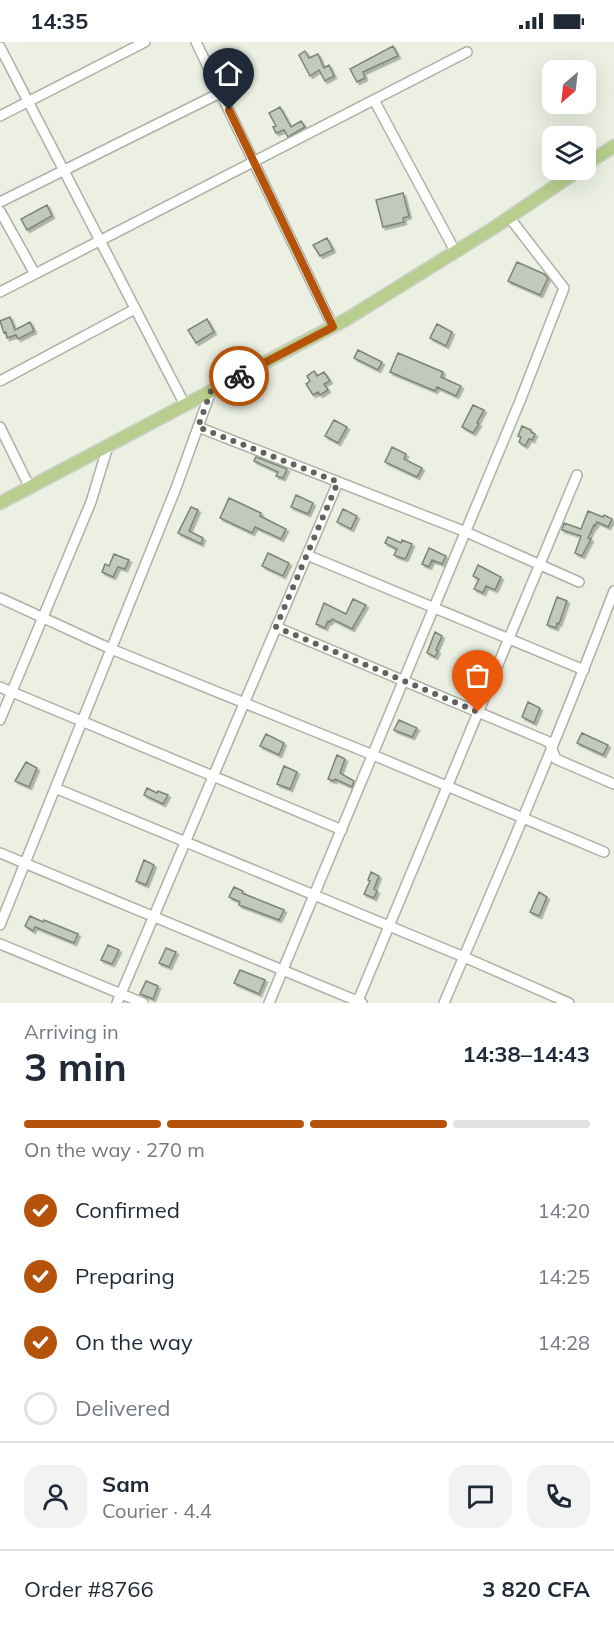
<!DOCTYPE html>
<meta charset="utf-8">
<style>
:root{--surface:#fff;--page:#f2f2f3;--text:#1f2937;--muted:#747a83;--line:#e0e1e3;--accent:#b45309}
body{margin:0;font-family:Mulish,sans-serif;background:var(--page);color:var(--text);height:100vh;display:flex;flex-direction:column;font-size:22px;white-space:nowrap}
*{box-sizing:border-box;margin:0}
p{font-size:20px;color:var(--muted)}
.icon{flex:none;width:33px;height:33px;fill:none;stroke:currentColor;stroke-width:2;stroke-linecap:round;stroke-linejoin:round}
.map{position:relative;height:961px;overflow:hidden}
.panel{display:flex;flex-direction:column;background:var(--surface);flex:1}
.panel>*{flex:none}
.needle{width:39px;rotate:208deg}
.fabs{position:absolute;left:542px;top:18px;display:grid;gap:12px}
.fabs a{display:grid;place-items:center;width:54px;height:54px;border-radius:12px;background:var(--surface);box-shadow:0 6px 24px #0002;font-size:30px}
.pin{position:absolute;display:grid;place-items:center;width:51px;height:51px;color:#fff;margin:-62px -26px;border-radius:50% 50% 50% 0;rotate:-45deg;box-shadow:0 0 6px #0007}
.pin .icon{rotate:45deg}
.courier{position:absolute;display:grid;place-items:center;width:60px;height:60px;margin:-30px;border:4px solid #b45309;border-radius:50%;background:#fff;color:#222;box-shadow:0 2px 8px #0007}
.head em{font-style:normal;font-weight:700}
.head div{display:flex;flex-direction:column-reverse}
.head{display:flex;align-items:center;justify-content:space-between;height:102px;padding:0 24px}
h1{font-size:39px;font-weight:700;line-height:45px}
.bar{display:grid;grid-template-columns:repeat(4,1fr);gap:9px 6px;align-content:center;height:72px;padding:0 24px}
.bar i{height:8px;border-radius:4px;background:var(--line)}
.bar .current{background:var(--accent)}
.bar p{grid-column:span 4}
.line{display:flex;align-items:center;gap:15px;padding:0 24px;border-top:2px solid var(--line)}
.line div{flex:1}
.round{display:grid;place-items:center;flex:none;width:63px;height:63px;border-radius:18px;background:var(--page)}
ol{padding:0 24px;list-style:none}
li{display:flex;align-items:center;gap:18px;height:66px}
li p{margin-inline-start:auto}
li .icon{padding:6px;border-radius:50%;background:var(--accent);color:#fff;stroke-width:4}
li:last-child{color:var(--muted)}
li i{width:33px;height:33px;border:3px solid var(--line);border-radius:50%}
.status{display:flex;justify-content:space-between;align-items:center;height:42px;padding:0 30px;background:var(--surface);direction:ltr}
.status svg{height:16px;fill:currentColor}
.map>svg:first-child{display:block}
.building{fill:#c2c8bb;stroke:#7e8377;stroke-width:1.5;filter:url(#shadow)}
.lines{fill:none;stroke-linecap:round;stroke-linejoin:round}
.minor-casing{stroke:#acb1a5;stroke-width:12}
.major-casing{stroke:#d1d1d0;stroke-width:15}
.minor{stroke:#fff;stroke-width:9}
.major{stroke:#b7ce8e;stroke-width:12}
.done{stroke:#61645c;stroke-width:6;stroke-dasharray:0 10.8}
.route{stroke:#b45309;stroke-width:8}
</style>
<div class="status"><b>14:35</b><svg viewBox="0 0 49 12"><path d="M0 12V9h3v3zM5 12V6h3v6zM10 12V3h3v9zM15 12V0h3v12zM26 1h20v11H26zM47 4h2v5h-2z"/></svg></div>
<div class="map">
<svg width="614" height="961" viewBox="0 0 614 961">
<defs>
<filter id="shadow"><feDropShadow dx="2.5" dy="2.5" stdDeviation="0" flood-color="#0004"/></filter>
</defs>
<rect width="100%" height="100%" fill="#ebf0e3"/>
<path class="building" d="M393 4 398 14 363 30 365 36 357 40 350 27Z
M305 9 309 16 318 12 324 26 329 23 334 34 325 39 319 28 310 34 299 13Z
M220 12 231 32 222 37 211 16Z
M280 65 291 85 301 79 305 85 288 95 284 88 276 91 273 85 276 84 269 71Z
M403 151 409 174 403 176 404 180 383 185 376 158Z
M47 163 52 174 27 188 21 177Z
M327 196 333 208 320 214 313 203Z
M517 220 544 232 548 236 540 253 508 239Z
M10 275 15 288 30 280 34 289 18 297 16 293 7 296 6 290 4 291 0 279Z
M207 277 214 290 196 301 188 288Z
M437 282 452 290 446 304 430 296Z
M358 308 382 320 378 328 354 316Z
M398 311 443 330 441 335 461 344 456 354 437 345 435 349 390 330Z
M314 329 317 334 324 330 330 339 324 342 328 348 320 353 318 350 313 353 306 342 310 339 307 334Z
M473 363 484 368 477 381 479 382 473 391 462 385Z
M334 378 347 385 338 401 325 394Z
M522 384 531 388V390L535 392 532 398 529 397 525 404 519 400 521 395 518 394Z
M392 405 406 412 404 417 422 426 417 435 385 420Z
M256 415 287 427 283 436 276 434 278 430 254 419Z
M296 453 313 461 308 472 291 465Z
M229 456 261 471 260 474 286 487 281 497 255 485 252 491 220 476Z
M191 465 198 468 189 489 203 496 201 502 178 491Z
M343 467 357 474 351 487 337 480Z
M588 469 603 475 604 473 612 477 608 485 597 480 595 484 594 483 588 496 591 497 582 514 575 511 581 494 562 488 564 481 581 487Z
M388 495 401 501 402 498 412 502 406 516 404 517 394 513 397 507 385 501Z
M429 506 446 514 442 522 432 518 429 525 422 522Z
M268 511 289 521 283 534 262 524Z
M114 512 129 518 125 527 118 525 113 535 102 530 105 522 109 524Z
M478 523 501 535 495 548 486 544 483 551 474 547 479 537 473 534Z
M557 555 567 559 559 582 557 581 556 586 547 583Z
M353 557 366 563 352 587 332 577 330 580 328 579 325 586 316 582 324 561 346 572Z
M435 590 442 594 436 608 438 609 435 615 427 611Z
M528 660 540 666 534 681 522 675Z
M399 678 417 686 412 695 394 688Z
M582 691 608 703 603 713 577 701Z
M266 692 284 701 279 713 260 704Z
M337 713 345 717 340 731 354 739 352 745 335 737 334 739 328 737Z
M26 720 37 726 29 745 15 739Z
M284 724 297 730 290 747 277 742Z
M147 746 157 751 158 749 168 753 163 762 144 753Z
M144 818 154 823 146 843 136 839Z
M371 830 379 834 374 847 377 849 374 856 364 852 370 839 368 838Z
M234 845 243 849 242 851 284 868 279 878 239 863 240 860 229 855Z
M539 850 547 855 539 874 530 870Z
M30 874 43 880 44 878 78 892 74 901 35 885 33 889 25 884Z
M108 903 119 908 112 922 101 918Z
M166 906 176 910 169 925 159 921Z
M240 928 265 938 259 952 234 941Z
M146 939 158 944 153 957 140 952Z"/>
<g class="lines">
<defs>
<path id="minor" d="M196 0 333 285
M0 5 185 363
M374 58 455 209
M0 74 145 0
M0 160 220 51
M0 169 35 232
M0 250 467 10
M0 339 135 267
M0 385 30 446
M198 385 466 490 579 540
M307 513 584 628
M0 556 111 607 373 713 604 810
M276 585 549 700 556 717 614 742
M0 645 342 788
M0 678 91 460 108 404
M55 746 464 915 569 961
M0 811 362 961
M0 883 176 446 211 349
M0 902 143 961
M117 961 338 440
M269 961 520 359 564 246 509 175
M357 961 577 433
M444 961C503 824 561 688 614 549"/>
<path id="major" d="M585 123 614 104
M0 461 347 277 495 185 579 128"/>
</defs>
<use href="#minor" class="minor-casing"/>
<use href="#major" class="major-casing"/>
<use href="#minor" class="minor"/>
<use href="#major" class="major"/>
</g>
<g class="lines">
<path class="done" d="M239 334 211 349 198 385 338 440 276 585 478 670"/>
<path class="route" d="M229 68 333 285 239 334"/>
</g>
</svg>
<div class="fabs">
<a><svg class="needle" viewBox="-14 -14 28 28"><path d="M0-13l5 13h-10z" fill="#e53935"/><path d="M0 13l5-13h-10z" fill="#747a83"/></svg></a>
<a><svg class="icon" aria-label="layers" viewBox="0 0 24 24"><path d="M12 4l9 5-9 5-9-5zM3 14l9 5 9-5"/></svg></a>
</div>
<div class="pin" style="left:478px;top:670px;background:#ea580c"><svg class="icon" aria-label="bag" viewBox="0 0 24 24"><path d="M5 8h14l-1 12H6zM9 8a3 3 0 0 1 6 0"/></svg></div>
<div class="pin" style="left:229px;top:68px;background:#1f2937"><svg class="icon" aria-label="home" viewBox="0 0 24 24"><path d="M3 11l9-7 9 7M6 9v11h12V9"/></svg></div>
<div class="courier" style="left:239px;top:334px"><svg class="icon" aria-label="bike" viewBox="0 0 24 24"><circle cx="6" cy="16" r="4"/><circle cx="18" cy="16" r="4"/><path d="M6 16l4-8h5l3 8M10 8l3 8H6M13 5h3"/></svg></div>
</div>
<section class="panel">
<div class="head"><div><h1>3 min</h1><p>Arriving in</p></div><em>14:38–14:43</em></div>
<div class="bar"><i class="current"></i><i class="current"></i><i class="current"></i><i></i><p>On the way · 270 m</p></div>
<ol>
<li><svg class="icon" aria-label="check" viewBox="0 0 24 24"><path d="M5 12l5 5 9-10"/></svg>Confirmed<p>14:20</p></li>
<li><svg class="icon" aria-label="check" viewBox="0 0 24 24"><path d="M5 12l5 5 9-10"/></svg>Preparing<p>14:25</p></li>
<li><svg class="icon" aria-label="check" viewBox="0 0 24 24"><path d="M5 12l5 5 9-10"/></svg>On the way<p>14:28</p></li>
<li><i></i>Delivered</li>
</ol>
<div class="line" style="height:108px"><a class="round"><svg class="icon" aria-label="person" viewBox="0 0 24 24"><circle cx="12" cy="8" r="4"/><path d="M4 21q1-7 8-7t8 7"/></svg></a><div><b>Sam</b><p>Courier · 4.4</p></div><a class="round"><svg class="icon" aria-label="chat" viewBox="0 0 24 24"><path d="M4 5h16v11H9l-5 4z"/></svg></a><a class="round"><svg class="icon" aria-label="phone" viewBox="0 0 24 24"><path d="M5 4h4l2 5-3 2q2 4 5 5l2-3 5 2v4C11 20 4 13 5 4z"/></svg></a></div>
<div class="line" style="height:78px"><div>Order #8766</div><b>3 820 CFA</b></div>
</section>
